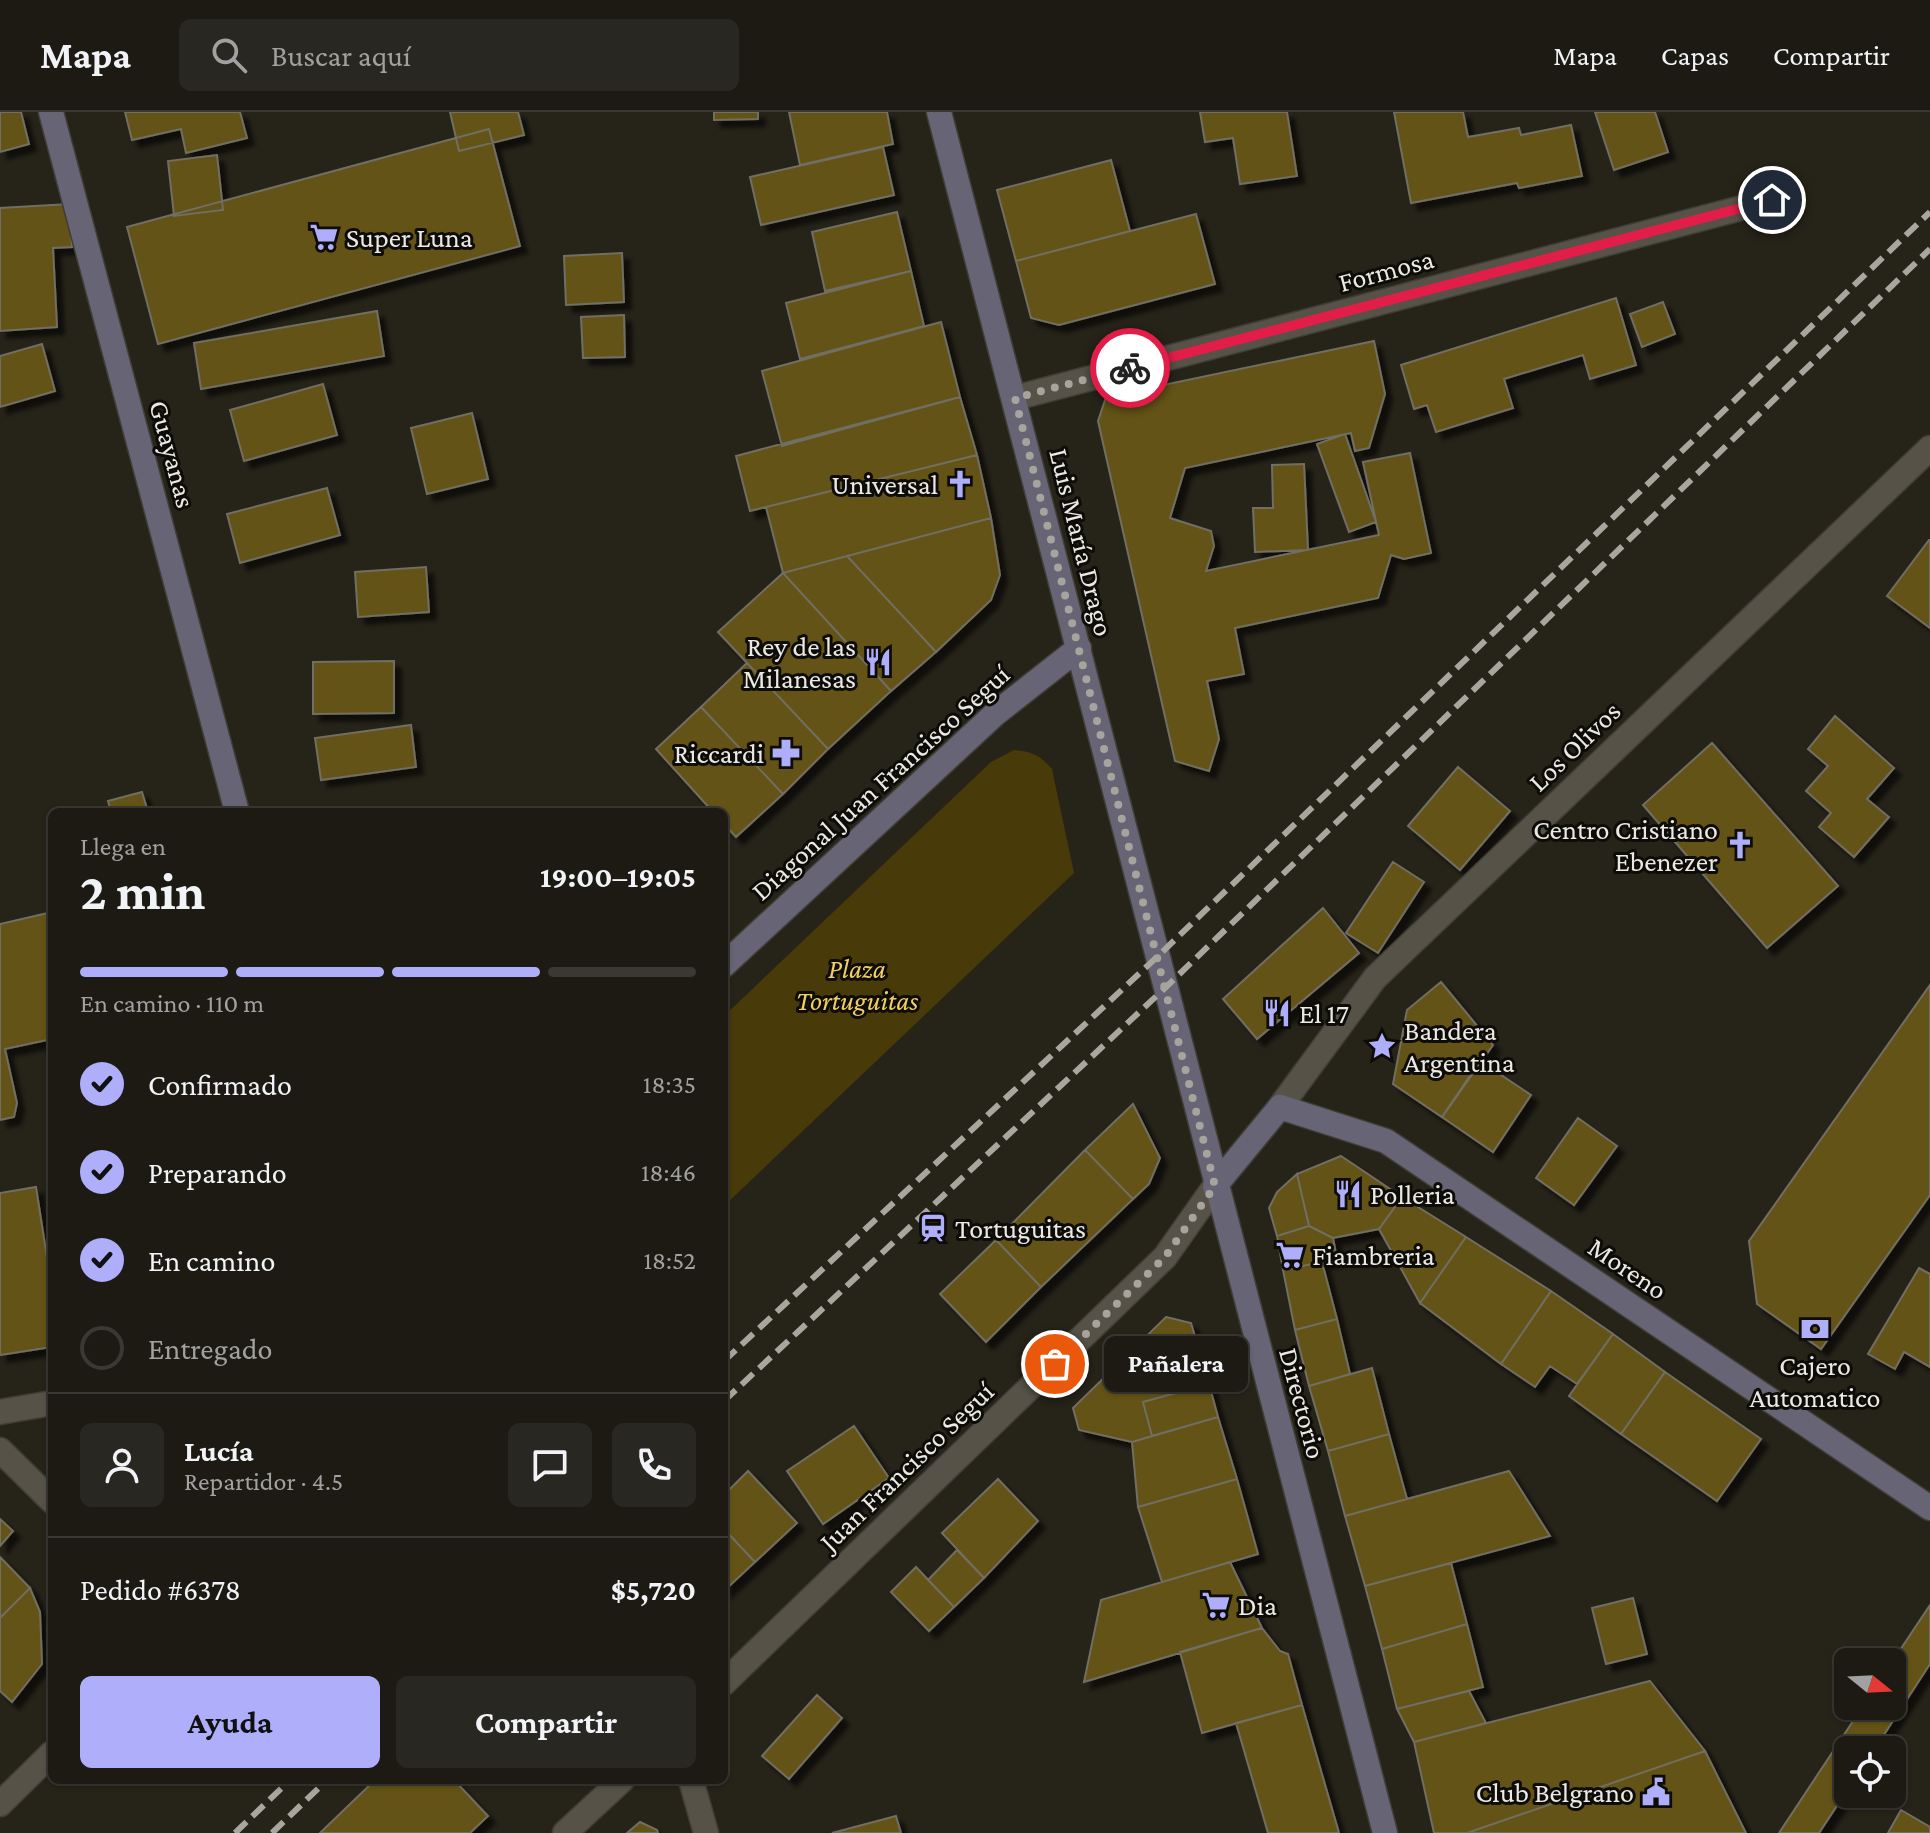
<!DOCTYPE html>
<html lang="es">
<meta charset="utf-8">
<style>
:root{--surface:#1c1a13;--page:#292721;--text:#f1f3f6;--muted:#a0a1a0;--line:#3a3833;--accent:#aeaefb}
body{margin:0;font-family:"Crimson Pro",serif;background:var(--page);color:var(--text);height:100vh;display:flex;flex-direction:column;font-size:30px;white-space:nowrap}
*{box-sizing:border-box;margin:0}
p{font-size:26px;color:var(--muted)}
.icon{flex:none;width:44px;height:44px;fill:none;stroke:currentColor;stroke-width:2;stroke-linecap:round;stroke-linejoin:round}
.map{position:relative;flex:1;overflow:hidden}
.sheet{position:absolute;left:48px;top:696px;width:680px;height:976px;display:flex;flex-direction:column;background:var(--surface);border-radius:12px;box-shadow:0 2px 6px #0004,0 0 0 2px var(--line)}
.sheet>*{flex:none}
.needle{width:52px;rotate:108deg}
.fabs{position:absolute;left:1834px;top:1536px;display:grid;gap:16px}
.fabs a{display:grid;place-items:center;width:72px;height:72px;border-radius:12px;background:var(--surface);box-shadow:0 2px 6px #0004,0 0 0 2px var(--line);font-size:40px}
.pin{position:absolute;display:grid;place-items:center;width:68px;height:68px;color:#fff;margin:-34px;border:4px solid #fff;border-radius:50%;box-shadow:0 2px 8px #0007}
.courier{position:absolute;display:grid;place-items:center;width:80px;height:80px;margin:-40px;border:6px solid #e11d48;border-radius:50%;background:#fff;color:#222;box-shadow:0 2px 10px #0007}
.bubble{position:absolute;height:56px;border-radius:12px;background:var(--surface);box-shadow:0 2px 6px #0004,0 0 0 2px var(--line);font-size:26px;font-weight:700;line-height:56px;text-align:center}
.overview em{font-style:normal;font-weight:700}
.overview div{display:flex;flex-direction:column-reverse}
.overview{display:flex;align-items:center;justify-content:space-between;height:136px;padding:0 32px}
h1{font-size:52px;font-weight:700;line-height:60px}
.bar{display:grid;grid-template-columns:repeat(4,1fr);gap:12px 8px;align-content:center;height:96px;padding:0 32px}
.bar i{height:10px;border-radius:6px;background:var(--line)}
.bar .on{background:var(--accent)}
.bar p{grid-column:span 4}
.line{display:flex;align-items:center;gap:20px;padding:0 32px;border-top:2px solid var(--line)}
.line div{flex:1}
.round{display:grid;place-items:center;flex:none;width:84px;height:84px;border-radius:12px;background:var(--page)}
ol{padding:0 32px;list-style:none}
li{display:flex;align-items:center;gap:24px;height:88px}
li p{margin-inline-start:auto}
li .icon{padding:8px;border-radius:50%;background:var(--accent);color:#111;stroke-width:4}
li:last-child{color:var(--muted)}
li i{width:44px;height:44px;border:4px solid var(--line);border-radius:50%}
.action{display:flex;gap:16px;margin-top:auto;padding:16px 32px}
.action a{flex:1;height:92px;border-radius:12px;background:var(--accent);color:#111;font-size:32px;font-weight:700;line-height:92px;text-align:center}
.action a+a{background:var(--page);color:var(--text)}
header{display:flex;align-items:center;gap:48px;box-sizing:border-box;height:112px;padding:0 40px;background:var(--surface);border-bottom:2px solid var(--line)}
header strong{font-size:38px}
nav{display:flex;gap:44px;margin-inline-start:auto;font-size:28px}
.search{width:560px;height:72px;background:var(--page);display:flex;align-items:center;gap:20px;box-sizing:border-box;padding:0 28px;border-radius:12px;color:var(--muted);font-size:30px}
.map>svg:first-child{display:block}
.green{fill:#483a09}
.building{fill:#645212;stroke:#716e63;stroke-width:2;filter:url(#shadow)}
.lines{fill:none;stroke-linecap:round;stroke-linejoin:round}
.street-casing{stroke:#3f3d36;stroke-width:27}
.secondary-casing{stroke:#3f3d36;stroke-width:27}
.street{stroke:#565248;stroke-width:24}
.secondary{stroke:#676475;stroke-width:24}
.rail{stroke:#a9a69f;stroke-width:6;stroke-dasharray:16 8;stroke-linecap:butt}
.done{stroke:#a6a49c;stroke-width:8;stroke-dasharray:0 14.4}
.route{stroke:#e11d48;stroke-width:10}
.labels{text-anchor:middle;stroke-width:6;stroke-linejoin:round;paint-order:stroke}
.poi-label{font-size:28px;fill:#ebe9e3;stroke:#0e0c08;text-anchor:start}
.street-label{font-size:28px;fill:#ebe9e3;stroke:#0e0c08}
.park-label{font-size:28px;font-style:italic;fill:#f1cf62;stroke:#0e0c08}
</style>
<header>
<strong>Mapa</strong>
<div class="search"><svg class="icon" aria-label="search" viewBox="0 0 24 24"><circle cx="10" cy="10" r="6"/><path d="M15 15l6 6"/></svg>Buscar aquí</div>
<nav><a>Mapa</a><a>Capas</a><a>Compartir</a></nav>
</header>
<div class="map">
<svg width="1930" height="1721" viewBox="0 0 1930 1721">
<defs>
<filter id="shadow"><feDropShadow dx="7" dy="7" stdDeviation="2" flood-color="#0009"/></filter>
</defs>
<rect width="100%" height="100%" fill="#262319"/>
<path class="green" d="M1014 638C1031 639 1040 643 1052 657L1074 761 724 1094V904L991 650Z"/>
<path class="building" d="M0 0H21L29 32 0 40Z
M125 0H240L247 26 186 41 181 17 132 28Z
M450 0H518L524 23 459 39Z
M714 0H758V7L714 8Z
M789 0H887L893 32 800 53Z
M1200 0H1287L1297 64 1240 72 1233 26 1205 30Z
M1394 0H1463L1468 25 1519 16 1521 23 1571 13 1582 64 1519 76 1517 71 1411 91Z
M1595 0H1655L1668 40 1614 58Z
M489 17 520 134 158 232 127 115Z
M883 35 894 83 761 113 750 65Z
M217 43 223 98 174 104 168 49Z
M1111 48 1130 119 1016 149 997 78Z
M69 92 72 135 53 136 57 215 0 219V96Z
M897 100 911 159 825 179 812 120Z
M1196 102 1215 172 1059 213 1031 206 1016 149Z
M622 141 624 190 566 193 564 144Z
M911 159 924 214 800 247 786 191Z
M1616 186 1636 253 1590 267 1583 243 1504 267 1513 296 1436 320 1427 293 1414 297 1401 253Z
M1663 190 1675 222 1642 235 1630 202Z
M377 199 384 244 201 277 194 231Z
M624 203 625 245 583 246 581 205Z
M941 210 960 285 782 334 762 259Z
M1374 229 1385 282 1369 336 1355 339 1351 321 1185 356 1170 406 1211 419 1214 434 1206 459 1379 423 1363 350 1410 341 1431 441 1404 447 1391 443 1378 486 1235 516 1244 562 1207 569 1219 627 1209 659 1175 649 1098 309 1106 285Z
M42 232 55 279 0 295V244Z
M323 272 337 323 244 349 230 298Z
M960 285 977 343 750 399 736 344Z
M472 301 488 367 427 382 411 316Z
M1345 322 1376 410 1349 420 1317 332Z
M977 343 991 406 783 461 766 395Z
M1304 352 1308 438 1255 440 1253 396H1273L1272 353Z
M327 376 340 423 240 451 227 402Z
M991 406 1000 463 991 488 936 540 847 444Z
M1929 428H1930V516L1887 484Z
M847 444 936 540 891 579 783 461Z
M426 455 429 500 358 505 355 460Z
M783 461 891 579 828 637 718 520Z
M394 549V601L313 602V550Z
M747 551 828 637 783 682 701 595Z
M701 595 783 682 736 725 724 712V700H713L656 637Z
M1835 604 1894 656 1867 687 1889 705 1854 745 1819 715 1831 701 1806 679 1828 654 1808 637Z
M411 613 416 655 321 668 315 626Z
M1712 631 1838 774 1767 836 1643 693Z
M1458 655 1510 699 1460 758 1408 714Z
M142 680 148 700H111L108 689Z
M1393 750 1424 770 1378 841 1346 821Z
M1323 796 1359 841 1257 927 1223 887Z
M52 800V927L5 937 17 991 14 1005 0 1008V812Z
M1441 870 1493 933 1442 1005 1393 972 1407 898Z
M1930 873V1083L1821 1237 1757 1192 1749 1129Z
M1480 949 1531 983 1493 1040 1442 1005Z
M1133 992 1160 1046 1149 1072 1133 1087 1085 1038Z
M1578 1006 1617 1034 1574 1093 1536 1066Z
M1085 1038 1133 1087 1041 1175 996 1128Z
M1341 1044 1402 1085 1379 1117 1333 1126 1309 1114 1297 1062Z
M1297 1062 1309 1114 1277 1124 1269 1096 1277 1080Z
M36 1075 52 1178V1235L0 1243V1081Z
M1402 1085 1466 1125 1420 1191 1379 1117Z
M1309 1114 1333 1126 1337 1147 1283 1158 1277 1124Z
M1466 1125 1551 1179 1501 1252 1420 1191Z
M996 1128 1041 1175 986 1230 940 1182Z
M1322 1150 1337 1207 1295 1218 1283 1158Z
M1919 1156 1930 1162V1255L1904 1240 1895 1257 1868 1242Z
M1551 1179 1613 1222 1577 1272 1550 1254 1535 1275 1501 1252Z
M1166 1205 1191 1211 1209 1272 1143 1290 1152 1324 1132 1330 1079 1318 1073 1296Z
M1337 1207 1350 1262 1309 1274 1295 1218Z
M1613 1222 1665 1260 1621 1322 1569 1284Z
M1372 1256 1389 1322 1328 1339 1309 1274Z
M1665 1260 1761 1327 1717 1389 1621 1322Z
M1209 1272 1218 1305 1152 1324 1143 1290Z
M1218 1305 1237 1367 1138 1395 1132 1330Z
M854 1314 889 1366 823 1412 787 1359Z
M1389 1322 1407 1387 1345 1404 1328 1339Z
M748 1359 797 1411 755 1450 724 1417V1383Z
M1509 1359 1550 1424 1365 1474 1345 1404Z
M998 1367 1038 1409 984 1466 942 1421Z
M1237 1367 1258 1442 1162 1470 1138 1395Z
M0 1407 13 1419 0 1434Z
M724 1417 755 1450 724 1479Z
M957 1438 984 1466 954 1495 928 1468Z
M0 1445 30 1476 0 1506Z
M1230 1450 1262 1516 1084 1570 1101 1488Z
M1451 1451 1467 1512 1382 1537 1365 1474Z
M916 1455 954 1495 929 1519 891 1480Z
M30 1476 40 1500 42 1552 12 1590 0 1579V1506Z
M1633 1486 1647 1542 1606 1552 1592 1496Z
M1930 1493V1552L1874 1638H1848V1677L1819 1721H1779L1863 1594H1892V1550Z
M1467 1512 1483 1575 1397 1597 1382 1537Z
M1262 1516 1280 1539 1288 1542 1302 1593 1202 1621 1180 1540Z
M1650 1569 1705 1639 1467 1721H1434L1414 1630Z
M1469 1579 1486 1611 1414 1630 1397 1597Z
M817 1583 842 1606 789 1667 762 1644Z
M1302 1593 1339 1721H1268L1236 1611Z
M1705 1639 1746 1721H1467Z
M375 1668H454L488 1704 470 1721H320Z
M1901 1698 1930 1715V1721H1888Z
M896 1704 901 1721H832Z
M640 1710 657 1718 658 1721H627Z"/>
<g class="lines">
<defs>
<path id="street" d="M1015 286 1772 88
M1280 995 1375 866 1930 336
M0 1300 52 1291
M0 1338 52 1389
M724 1571 1165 1145 1215 1074
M691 1668 706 1721
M0 1692 52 1641
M565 1721 622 1668"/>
<path id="secondary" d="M51 0 237 700
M939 0 1385 1721
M724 853 995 602 1079 536
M1215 1074 1280 995 1386 1029 1930 1396"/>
</defs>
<use href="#street" class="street-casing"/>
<use href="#secondary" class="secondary-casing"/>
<use href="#street" class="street"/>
<use href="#secondary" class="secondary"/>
<path class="rail" d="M724 1249 1157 845 1930 100
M724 1289 1165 876 1930 137
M235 1721 290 1668
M272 1721 327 1668"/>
</g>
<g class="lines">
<path class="done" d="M1055 1252 1165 1145 1215 1074 1015 286 1130 256"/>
<path class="route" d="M1130 256 1772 88"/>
</g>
<defs>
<symbol id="supermarket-bare" viewBox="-9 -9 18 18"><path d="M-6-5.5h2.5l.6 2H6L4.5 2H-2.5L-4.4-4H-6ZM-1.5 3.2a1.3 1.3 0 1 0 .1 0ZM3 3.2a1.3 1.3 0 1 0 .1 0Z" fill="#aeaefb" stroke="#0e0c08" stroke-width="2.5" paint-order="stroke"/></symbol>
<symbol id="church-bare" viewBox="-9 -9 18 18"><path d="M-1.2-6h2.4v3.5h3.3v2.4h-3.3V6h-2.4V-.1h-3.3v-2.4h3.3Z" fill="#aeaefb" stroke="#0e0c08" stroke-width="2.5" paint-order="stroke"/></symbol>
<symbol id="restaurant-bare" viewBox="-9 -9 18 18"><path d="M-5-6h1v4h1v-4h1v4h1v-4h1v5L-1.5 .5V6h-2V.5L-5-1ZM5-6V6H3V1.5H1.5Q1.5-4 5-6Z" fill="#aeaefb" stroke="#0e0c08" stroke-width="2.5" paint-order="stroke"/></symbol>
<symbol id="pharmacy-bare" viewBox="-9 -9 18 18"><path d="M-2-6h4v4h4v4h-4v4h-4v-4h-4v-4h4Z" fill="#aeaefb" stroke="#0e0c08" stroke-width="2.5" paint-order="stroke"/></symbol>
<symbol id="sight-bare" viewBox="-9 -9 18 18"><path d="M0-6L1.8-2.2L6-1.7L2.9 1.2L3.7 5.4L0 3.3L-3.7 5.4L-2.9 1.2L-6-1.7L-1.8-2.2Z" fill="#aeaefb" stroke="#0e0c08" stroke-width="2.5" paint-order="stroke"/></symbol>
<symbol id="station-bare" viewBox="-9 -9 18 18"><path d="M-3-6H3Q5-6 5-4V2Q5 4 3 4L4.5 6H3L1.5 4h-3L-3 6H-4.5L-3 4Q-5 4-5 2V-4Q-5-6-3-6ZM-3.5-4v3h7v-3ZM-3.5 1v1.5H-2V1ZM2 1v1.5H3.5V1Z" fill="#aeaefb" stroke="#0e0c08" stroke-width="2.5" paint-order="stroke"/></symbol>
<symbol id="bank-bare" viewBox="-9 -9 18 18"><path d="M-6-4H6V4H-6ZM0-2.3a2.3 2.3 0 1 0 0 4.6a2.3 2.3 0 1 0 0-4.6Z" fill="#aeaefb" stroke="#0e0c08" stroke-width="2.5" paint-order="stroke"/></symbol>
<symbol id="civic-bare" viewBox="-9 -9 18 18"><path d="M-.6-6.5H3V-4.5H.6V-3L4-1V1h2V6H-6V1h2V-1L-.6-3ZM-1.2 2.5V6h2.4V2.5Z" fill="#aeaefb" stroke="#0e0c08" stroke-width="2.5" paint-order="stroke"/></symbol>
</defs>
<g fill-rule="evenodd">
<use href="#supermarket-bare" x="304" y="105" width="40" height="40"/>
<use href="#church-bare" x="940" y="352" width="40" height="40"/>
<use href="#restaurant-bare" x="858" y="530" width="40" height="40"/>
<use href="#pharmacy-bare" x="766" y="621" width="40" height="40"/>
<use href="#church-bare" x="1720" y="713" width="40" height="40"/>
<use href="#restaurant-bare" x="1257" y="881" width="40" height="40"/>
<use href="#sight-bare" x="1362" y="914" width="40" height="40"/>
<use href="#restaurant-bare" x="1328" y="1062" width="40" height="40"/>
<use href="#station-bare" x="913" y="1096" width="40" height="40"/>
<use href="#supermarket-bare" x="1270" y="1123" width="40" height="40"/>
<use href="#bank-bare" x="1795" y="1197" width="40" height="40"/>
<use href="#supermarket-bare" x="1196" y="1473" width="40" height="40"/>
<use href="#civic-bare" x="1636" y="1660" width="40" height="40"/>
</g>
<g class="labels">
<g class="poi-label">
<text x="346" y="135">Super Luna</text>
<text x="938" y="382" text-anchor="end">Universal</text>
<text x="856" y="544" text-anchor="end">Rey de las<tspan x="856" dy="32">Milanesas</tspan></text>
<text x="764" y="651" text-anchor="end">Riccardi</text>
<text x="1718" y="727" text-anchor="end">Centro Cristiano<tspan x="1718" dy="32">Ebenezer</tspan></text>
<text x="1299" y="911">El 17</text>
<text x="1404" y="928">Bandera<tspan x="1404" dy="32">Argentina</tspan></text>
<text x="1370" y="1092">Polleria</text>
<text x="955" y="1126">Tortuguitas</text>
<text x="1312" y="1153">Fiambreria</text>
<text x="1815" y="1263" text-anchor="middle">Cajero<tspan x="1815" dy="32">Automatico</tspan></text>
<text x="1238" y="1503">Dia</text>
<text x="1634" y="1690" text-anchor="end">Club Belgrano</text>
</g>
<g class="street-label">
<text transform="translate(1386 158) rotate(-15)" y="10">Formosa</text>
<text transform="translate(173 342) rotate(75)" y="10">Guayanas</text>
<text transform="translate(1082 430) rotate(76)" y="10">Luis María Drago</text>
<text transform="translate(1574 634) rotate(-44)" y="10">Los Olivos</text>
<text transform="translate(880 670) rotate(-42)" y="10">Diagonal Juan Francisco Seguí</text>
<text transform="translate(1628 1156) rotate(34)" y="10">Moreno</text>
<text transform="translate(1303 1291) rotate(75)" y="10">Directorio</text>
<text transform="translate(906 1354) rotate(-44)" y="10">Juan Francisco Seguí</text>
</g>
<g class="park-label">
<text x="857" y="866">Plaza<tspan x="857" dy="32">Tortuguitas</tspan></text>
</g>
</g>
</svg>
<div class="fabs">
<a><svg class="needle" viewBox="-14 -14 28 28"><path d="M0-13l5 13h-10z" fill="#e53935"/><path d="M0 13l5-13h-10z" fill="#a0a1a0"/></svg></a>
<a><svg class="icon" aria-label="locate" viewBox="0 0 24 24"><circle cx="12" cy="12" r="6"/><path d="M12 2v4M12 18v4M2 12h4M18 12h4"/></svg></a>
</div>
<div class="pin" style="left:1055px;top:1252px;background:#ea580c"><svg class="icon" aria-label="bag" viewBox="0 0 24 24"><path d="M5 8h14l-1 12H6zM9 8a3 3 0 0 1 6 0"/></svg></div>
<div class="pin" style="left:1772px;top:88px;background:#1f2937"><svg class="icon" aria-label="home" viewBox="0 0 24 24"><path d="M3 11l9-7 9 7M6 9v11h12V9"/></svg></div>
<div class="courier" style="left:1130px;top:256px"><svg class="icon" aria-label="bike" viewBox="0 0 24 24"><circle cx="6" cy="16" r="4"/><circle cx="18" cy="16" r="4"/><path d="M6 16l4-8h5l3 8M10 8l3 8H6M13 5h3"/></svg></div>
<div class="bubble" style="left:1104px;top:1224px;width:144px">Pañalera</div>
<section class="sheet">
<div class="overview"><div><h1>2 min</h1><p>Llega en</p></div><em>19:00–19:05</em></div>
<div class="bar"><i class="on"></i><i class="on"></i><i class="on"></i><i></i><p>En camino · 110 m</p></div>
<ol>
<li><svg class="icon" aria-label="check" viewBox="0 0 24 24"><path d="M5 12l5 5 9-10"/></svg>Confirmado<p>18:35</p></li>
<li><svg class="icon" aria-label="check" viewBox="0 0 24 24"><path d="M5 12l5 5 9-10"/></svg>Preparando<p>18:46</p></li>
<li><svg class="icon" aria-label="check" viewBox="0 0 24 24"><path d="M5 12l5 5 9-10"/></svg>En camino<p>18:52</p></li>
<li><i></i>Entregado</li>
</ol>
<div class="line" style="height:144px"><a class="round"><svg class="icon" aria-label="person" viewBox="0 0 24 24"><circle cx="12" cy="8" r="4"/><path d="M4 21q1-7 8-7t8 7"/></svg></a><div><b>Lucía</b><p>Repartidor · 4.5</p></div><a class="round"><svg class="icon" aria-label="chat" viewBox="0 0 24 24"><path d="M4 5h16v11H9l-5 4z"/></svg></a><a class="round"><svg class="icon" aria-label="phone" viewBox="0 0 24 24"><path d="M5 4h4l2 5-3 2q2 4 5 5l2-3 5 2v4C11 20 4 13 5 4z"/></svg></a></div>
<div class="line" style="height:104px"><div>Pedido #6378</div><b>$5,720</b></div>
<div class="action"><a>Ayuda</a><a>Compartir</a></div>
</section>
</div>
